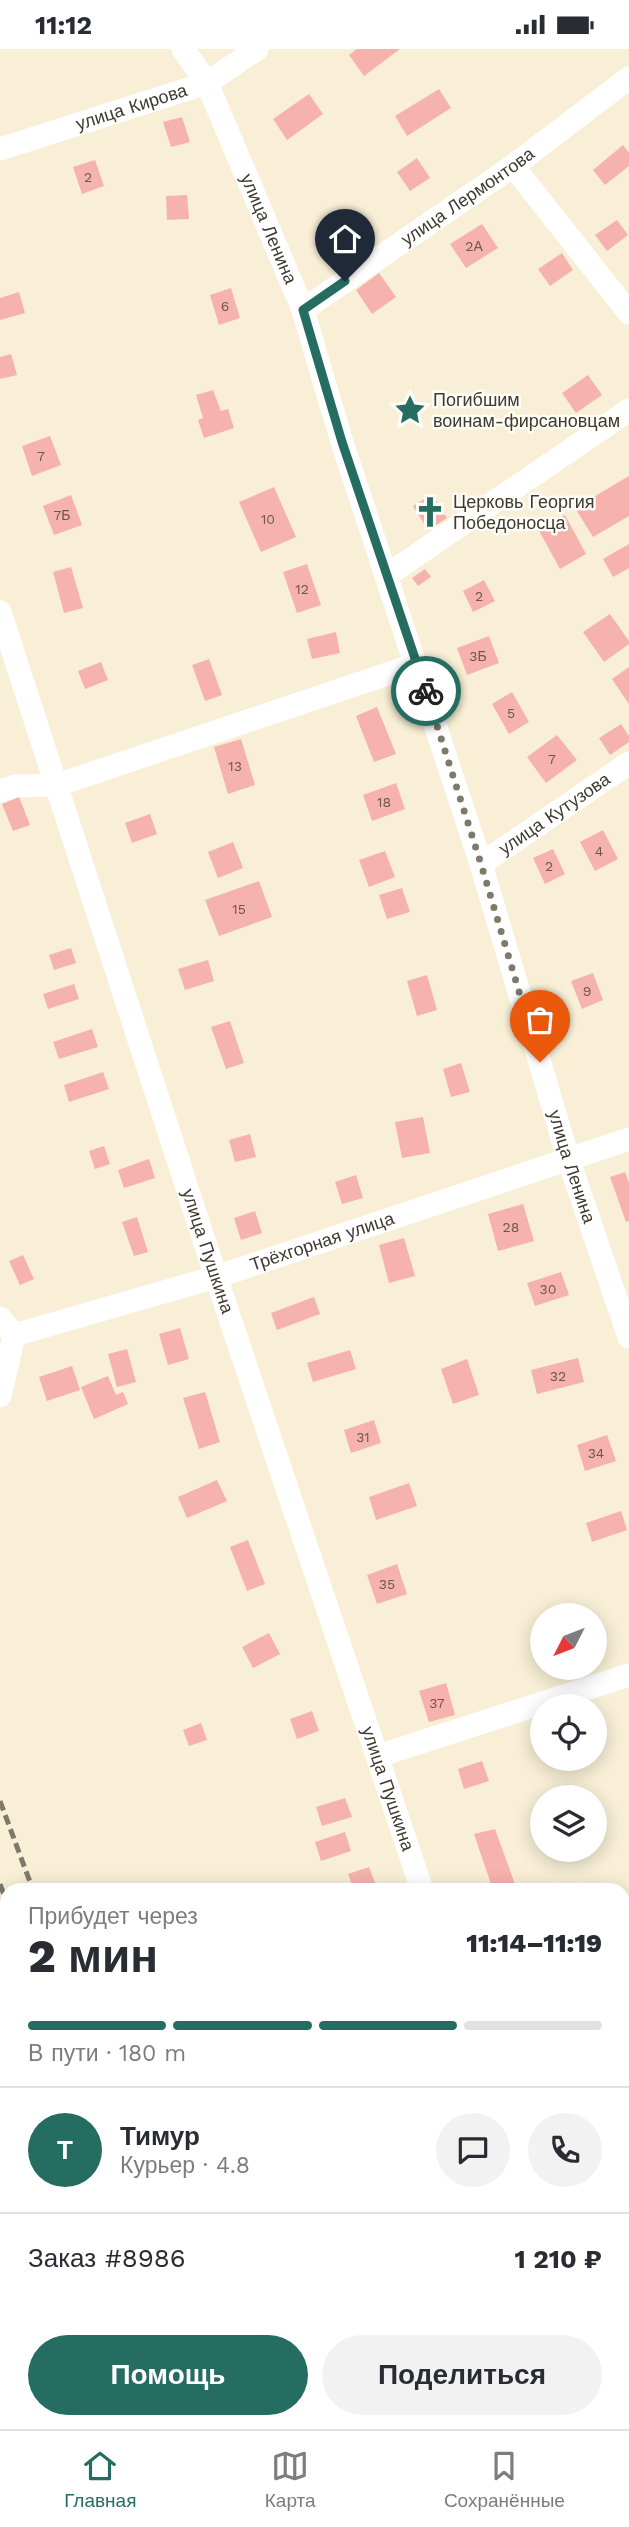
<!DOCTYPE html>
<html lang="ru">
<meta charset="utf-8">
<style>
:root{--surface:#fff;--page:#f2f2f3;--text:#2b2b33;--muted:#7c7c81;--line:#e1e1e2;--accent:#266d61}
body{margin:0;font-family:"Work Sans",sans-serif;background:var(--page);color:var(--text);height:100vh;display:flex;flex-direction:column;font-size:26px;white-space:nowrap}
*{box-sizing:border-box;margin:0}
p{font-size:23px;color:var(--muted)}
.icon{flex:none;width:38px;height:38px;fill:none;stroke:currentColor;stroke-width:2;stroke-linecap:round;stroke-linejoin:round}
.map{position:relative;flex:1;overflow:hidden}
.sheet{position:absolute;left:0px;top:1834px;width:630px;height:546px;display:flex;flex-direction:column;background:var(--surface);border-radius:21px 21px 0 0;box-shadow:0 4px 18px #0003}
.sheet>*{flex:none}
.needle{width:46px;rotate:228deg}
.tools{position:absolute;left:530px;top:1554px;display:grid;gap:14px}
.tools a{display:grid;place-items:center;width:77px;height:77px;border-radius:50%;background:var(--surface);box-shadow:0 4px 18px #0003;font-size:35px}
.pin{position:absolute;display:grid;place-items:center;width:60px;height:60px;color:#fff;margin:-72px -30px;border-radius:50% 50% 50% 0;rotate:-45deg;box-shadow:0 0 7px #0007}
.pin .icon{rotate:45deg}
.courier{position:absolute;display:grid;place-items:center;width:70px;height:70px;margin:-35px;border:5px solid #266d61;border-radius:50%;background:#fff;color:#222;box-shadow:0 2px 9px #0007}
.headline em{font-style:normal;font-weight:800}
.headline div{display:flex;flex-direction:column-reverse}
.headline{display:flex;align-items:center;justify-content:space-between;height:119px;padding:0 28px}
h1{font-size:46px;font-weight:800;line-height:52px}
.bar{display:grid;grid-template-columns:repeat(4,1fr);gap:10px 7px;align-content:center;height:84px;padding:0 28px}
.bar i{height:9px;border-radius:5px;background:var(--line)}
.bar .active{background:var(--accent)}
.bar p{grid-column:span 4}
.line{display:flex;align-items:center;gap:18px;padding:0 28px;border-top:2px solid var(--line)}
.line div{flex:1}
.round{display:grid;place-items:center;flex:none;width:74px;height:74px;border-radius:37px;background:var(--page)}
.action{display:flex;gap:14px;margin-top:auto;padding:14px 28px}
.action a{flex:1;height:80px;border-radius:42px;background:var(--accent);color:#fff;font-size:28px;font-weight:800;line-height:80px;text-align:center}
.action a+a{background:var(--page);color:var(--text)}
.status{display:flex;justify-content:space-between;align-items:center;height:49px;padding:0 35px;background:var(--surface);direction:ltr}
.status svg{height:19px;fill:currentColor}
.tabs{display:flex;justify-content:space-around;align-items:center;height:98px;border-top:2px solid var(--line);background:var(--surface);font-size:19px;color:var(--muted)}
.tabs a{display:grid;justify-items:center;gap:4px}
.tabs .active{color:var(--accent)}
.map>svg:first-child{display:block}
.building{fill:#f6b2ac}
.lines{fill:none;stroke-linecap:round;stroke-linejoin:round}
.minor{stroke:#fff;stroke-width:23}
.rail{stroke:#7e796a;stroke-width:5;stroke-dasharray:10 5;stroke-linecap:butt}
.done{stroke:#7e796a;stroke-width:7;stroke-dasharray:0 12.6}
.route{stroke:#266d61;stroke-width:9}
.labels{text-anchor:middle;stroke-width:5;stroke-linejoin:round;paint-order:stroke}
.number-label{font-size:14px;fill:#6b584f}
.street-label{font-size:18px;fill:#3d3a30;stroke:#fffdf8}
.poi-label{font-size:18px;fill:#3d3a30;stroke:#fffdf8;text-anchor:start}
</style>
<div class="status"><b>11:12</b><svg viewBox="0 0 49 12"><path d="M0 12V9h3v3zM5 12V6h3v6zM10 12V3h3v9zM15 12V0h3v12zM26 1h20v11H26zM47 4h2v5h-2z"/></svg></div>
<div class="map">
<svg width="629" height="2380" viewBox="0 0 629 2380">
<rect width="100%" height="100%" fill="#f8efd6"/>
<path class="building" d="M357 0H400L364 27 349 6Z
M439 40 451 59 407 87 395 67Z
M309 45 323 65 287 91 273 70Z
M182 68 190 93 171 98 163 73Z
M623 96 629 104V117L605 136 593 121Z
M417 109 430 129 410 142 397 123Z
M95 111 104 137 82 145 73 118Z
M187 146 189 170 167 171 166 147Z
M617 171 628 186 607 202 595 186Z
M482 175 498 199 466 219 450 195Z
M562 204 573 221 550 237 538 220Z
M379 224 396 248 372 265 356 241Z
M231 239 240 269 219 276 210 246Z
M19 243 25 264 0 271V249Z
M11 305 17 326 0 330V308Z
M588 326 602 346 576 364 562 344Z
M213 341 221 362 228 360 234 379 204 389 198 371 203 369 196 346Z
M50 387 61 416 32 427 22 397Z
M629 427V467L593 488 575 459Z
M274 438 296 488 261 503 239 453Z
M432 445 447 469 428 481 413 457Z
M71 446 82 476 54 486 43 457Z
M565 466 586 505 560 520 538 480Z
M629 495V519L613 528 603 510Z
M307 515 321 556 297 564 283 523Z
M71 518 83 559 64 564 53 523Z
M425 520 431 528 418 537 412 529Z
M484 531 495 552 473 563 463 542Z
M610 565 629 592V595L604 613 583 583Z
M336 583 340 604 312 610 307 590Z
M489 587 499 614 467 626 457 599Z
M209 610 222 646 205 652 192 616Z
M101 613 108 631 85 640 78 622Z
M629 618V655L612 630Z
M512 643 529 673 509 685 492 655Z
M377 658 396 705 374 713 356 667Z
M621 675 629 687V693L610 706 599 689Z
M557 686 577 711 546 734 527 708Z
M241 690 255 736 228 745 214 698Z
M396 734 405 760 372 772 363 746Z
M19 748 30 776 13 782 2 755Z
M150 765 157 785 132 794 125 774Z
M603 781 618 810 595 822 580 793Z
M233 793 243 819 218 829 208 803Z
M553 800 565 825 545 835 533 809Z
M385 802 395 828 369 838 359 811Z
M259 832 272 868 219 887 205 851Z
M402 839 410 863 387 870 379 846Z
M71 899 76 914 54 921 49 906Z
M208 911 214 932 185 941 178 920Z
M593 924 603 951 582 960 571 932Z
M427 926 437 961 417 967 407 932Z
M74 935 79 950 48 960 43 945Z
M230 972 244 1014 226 1020 211 978Z
M92 980 98 998 59 1010 53 993Z
M461 1014 470 1043 451 1048 443 1020Z
M103 1023 109 1040 69 1053 64 1036Z
M423 1068 430 1104 402 1109 395 1073Z
M250 1085 256 1108 235 1113 229 1091Z
M104 1097 110 1115 95 1120 89 1102Z
M149 1110 155 1129 124 1139 118 1121Z
M625 1123 629 1134V1172L626 1173 610 1128Z
M356 1126 363 1149 342 1155 335 1133Z
M523 1155 534 1192 498 1202 488 1165Z
M255 1162 262 1184 241 1191 234 1169Z
M137 1168 148 1203 134 1207 122 1173Z
M404 1189 415 1227 389 1234 379 1196Z
M23 1206 34 1230 20 1236 9 1212Z
M561 1223 569 1246 535 1257 527 1234Z
M314 1248 320 1265 277 1281 271 1264Z
M180 1279 189 1310 168 1316 159 1285Z
M127 1300 136 1333 117 1338 108 1305Z
M350 1301 356 1320 313 1333 307 1314Z
M578 1309 584 1333 537 1345 531 1321Z
M467 1310 479 1346 453 1355 441 1320Z
M72 1317 80 1341 47 1352 39 1328Z
M108 1327 116 1346 123 1343 128 1355 94 1370 81 1338Z
M205 1343 220 1393 199 1400 183 1349Z
M374 1371 381 1394 351 1404 344 1381Z
M607 1386 616 1412 585 1422 577 1396Z
M217 1431 227 1452 187 1469 178 1448Z
M409 1434 417 1457 376 1471 369 1448Z
M621 1462 627 1481 592 1493 586 1474Z
M248 1491 265 1535 247 1542 230 1498Z
M397 1515 407 1545 377 1555 367 1526Z
M269 1584 280 1605 253 1619 242 1598Z
M446 1634 455 1666 429 1673 419 1642Z
M312 1662 319 1682 297 1690 290 1670Z
M201 1674 207 1691 189 1697 183 1681Z
M482 1712 489 1732 464 1740 458 1720Z
M568 1735 582 1748H556Z
M345 1749 352 1768 322 1777 316 1758Z
M495 1780 515 1835 501 1841H493L474 1785Z
M345 1783 351 1802 321 1812 315 1793Z
M369 1818 378 1841H354L348 1825Z
M629 2145V2168L626 2169 623 2147Z
M512 2373H538L539 2377 531 2380H514Z"/>
<g class="lines">
<g class="minor">
<path id="s1" d="M183 0 207 34 303 261 342 393 481 815 569 1112 629 1288"/>
<path id="s2" d="M0 100 207 34 257 0"/>
<path d="M513 117 629 264"/>
<path id="s3" d="M303 261 513 117 629 29"/>
<path d="M386 527 629 361"/>
<path id="s4" d="M0 563 216 1228 422 1841"/>
<path d="M0 742 15 737 57 736 417 615"/>
<path id="s5" d="M481 815 629 714"/>
<path d="M0 1269 14 1286"/>
<path id="s6" d="M14 1286 216 1228 629 1090"/>
<path d="M0 1347 14 1286"/>
<path d="M378 1707 629 1626"/>
<path d="M623 2266 629 2264"/>
<path d="M596 2373 598 2380"/>
</g>
<path class="rail" d="M0 1752 33 1841
M0 1835 7 1854
M0 1872 7 1890
M0 1902 7 1925
M85 2373V2380
M188 2373 191 2380
M200 2373 202 2380
M219 2373 222 2380
M231 2373 233 2380"/>
</g>
<g class="lines">
<path class="done" d="M426 642 481 815 540 1013"/>
<path class="route" d="M345 232 303 261 342 393 426 642"/>
</g>
<defs>
<symbol id="sight-bare" viewBox="-9 -9 18 18"><path d="M0-6L1.8-2.2L6-1.7L2.9 1.2L3.7 5.4L0 3.3L-3.7 5.4L-2.9 1.2L-6-1.7L-1.8-2.2Z" fill="#266d61" stroke="#fffdf8" stroke-width="2.5" paint-order="stroke"/></symbol>
<symbol id="church-bare" viewBox="-9 -9 18 18"><path d="M-1.2-6h2.4v3.5h3.3v2.4h-3.3V6h-2.4V-.1h-3.3v-2.4h3.3Z" fill="#266d61" stroke="#fffdf8" stroke-width="2.5" paint-order="stroke"/></symbol>
</defs>
<g fill-rule="evenodd">
<use href="#sight-bare" x="388" y="339" width="44" height="44"/>
<use href="#church-bare" x="408" y="441" width="44" height="44"/>
</g>
<g class="labels">
<g class="number-label">
<text x="88" y="133">2</text>
<text x="474" y="202">2А</text>
<text x="225" y="262">6</text>
<text x="41" y="412">7</text>
<text x="62" y="471">7Б</text>
<text x="268" y="475">10</text>
<text x="302" y="545">12</text>
<text x="479" y="552">2</text>
<text x="478" y="612">3Б</text>
<text x="511" y="669">5</text>
<text x="552" y="715">7</text>
<text x="235" y="722">13</text>
<text x="384" y="758">18</text>
<text x="599" y="807">4</text>
<text x="549" y="822">2</text>
<text x="239" y="865">15</text>
<text x="587" y="947">9</text>
<text x="511" y="1183">28</text>
<text x="548" y="1245">30</text>
<text x="558" y="1332">32</text>
<text x="363" y="1393">31</text>
<text x="596" y="1409">34</text>
<text x="387" y="1540">35</text>
<text x="437" y="1659">37</text>
</g>
<g class="street-label">
<text dy="6" stroke="none"><textPath href="#s2" startOffset="138">улица Кирова</textPath></text>
<text dy="6" stroke="none"><textPath href="#s3" startOffset="200">улица Лермонтова</textPath></text>
<text dy="6" stroke="none"><textPath href="#s1" startOffset="200">улица Ленина</textPath></text>
<text dy="6" stroke="none"><textPath href="#s5" startOffset="89">улица Кутузова</textPath></text>
<text dy="6" stroke="none"><textPath href="#s1" startOffset="1186">улица Ленина</textPath></text>
<text dy="6" stroke="none"><textPath href="#s6" startOffset="322">Трёхгорная улица</textPath></text>
<text dy="6" stroke="none"><textPath href="#s4" startOffset="672">улица Пушкина</textPath></text>
<text dy="6" stroke="none"><textPath href="#s4" startOffset="1239">улица Пушкина</textPath></text>
</g>
<g class="poi-label">
<text x="433" y="357">Погибшим<tspan x="433" dy="21">воинам-фирсановцам</tspan></text>
<text x="453" y="459">Церковь Георгия<tspan x="453" dy="21">Победоносца</tspan></text>
</g>
</g>
</svg>
<div class="tools">
<a><svg class="needle" viewBox="-14 -14 28 28"><path d="M0-13l5 13h-10z" fill="#e53935"/><path d="M0 13l5-13h-10z" fill="#7c7c81"/></svg></a>
<a><svg class="icon" aria-label="locate" viewBox="0 0 24 24"><circle cx="12" cy="12" r="6"/><path d="M12 2v4M12 18v4M2 12h4M18 12h4"/></svg></a>
<a><svg class="icon" aria-label="layers" viewBox="0 0 24 24"><path d="M12 4l9 5-9 5-9-5zM3 14l9 5 9-5"/></svg></a>
</div>
<div class="pin" style="left:540px;top:1013px;background:#ea580c"><svg class="icon" aria-label="bag" viewBox="0 0 24 24"><path d="M5 8h14l-1 12H6zM9 8a3 3 0 0 1 6 0"/></svg></div>
<div class="pin" style="left:345px;top:232px;background:#1f2937"><svg class="icon" aria-label="home" viewBox="0 0 24 24"><path d="M3 11l9-7 9 7M6 9v11h12V9"/></svg></div>
<div class="courier" style="left:426px;top:642px"><svg class="icon" aria-label="bike" viewBox="0 0 24 24"><circle cx="6" cy="16" r="4"/><circle cx="18" cy="16" r="4"/><path d="M6 16l4-8h5l3 8M10 8l3 8H6M13 5h3"/></svg></div>
<section class="sheet">
<div class="headline"><div><h1>2 мин</h1><p>Прибудет через</p></div><em>11:14–11:19</em></div>
<div class="bar"><i class="active"></i><i class="active"></i><i class="active"></i><i></i><p>В пути · 180 m</p></div>
<div class="line" style="height:126px"><b class="round" style="background:var(--accent);color:#fff">Т</b><div><b>Тимур</b><p>Курьер · 4.8</p></div><a class="round"><svg class="icon" aria-label="chat" viewBox="0 0 24 24"><path d="M4 5h16v11H9l-5 4z"/></svg></a><a class="round"><svg class="icon" aria-label="phone" viewBox="0 0 24 24"><path d="M5 4h4l2 5-3 2q2 4 5 5l2-3 5 2v4C11 20 4 13 5 4z"/></svg></a></div>
<div class="line" style="height:91px"><div>Заказ #8986</div><b>1 210 ₽</b></div>
<div class="action"><a>Помощь</a><a>Поделиться</a></div>
</section>
</div>
<nav class="tabs">
<a class="active"><svg class="icon" aria-label="home" viewBox="0 0 24 24"><path d="M3 11l9-7 9 7M6 9v11h12V9"/></svg>Главная</a>
<a><svg class="icon" aria-label="map" viewBox="0 0 24 24"><path d="M3 6l6-2 6 2 6-2v14l-6 2-6-2-6 2zM9 4v14M15 6v14"/></svg>Карта</a>
<a><svg class="icon" aria-label="saved" viewBox="0 0 24 24"><path d="M7 4h10v16l-5-4-5 4z"/></svg>Сохранённые</a>
</nav>
